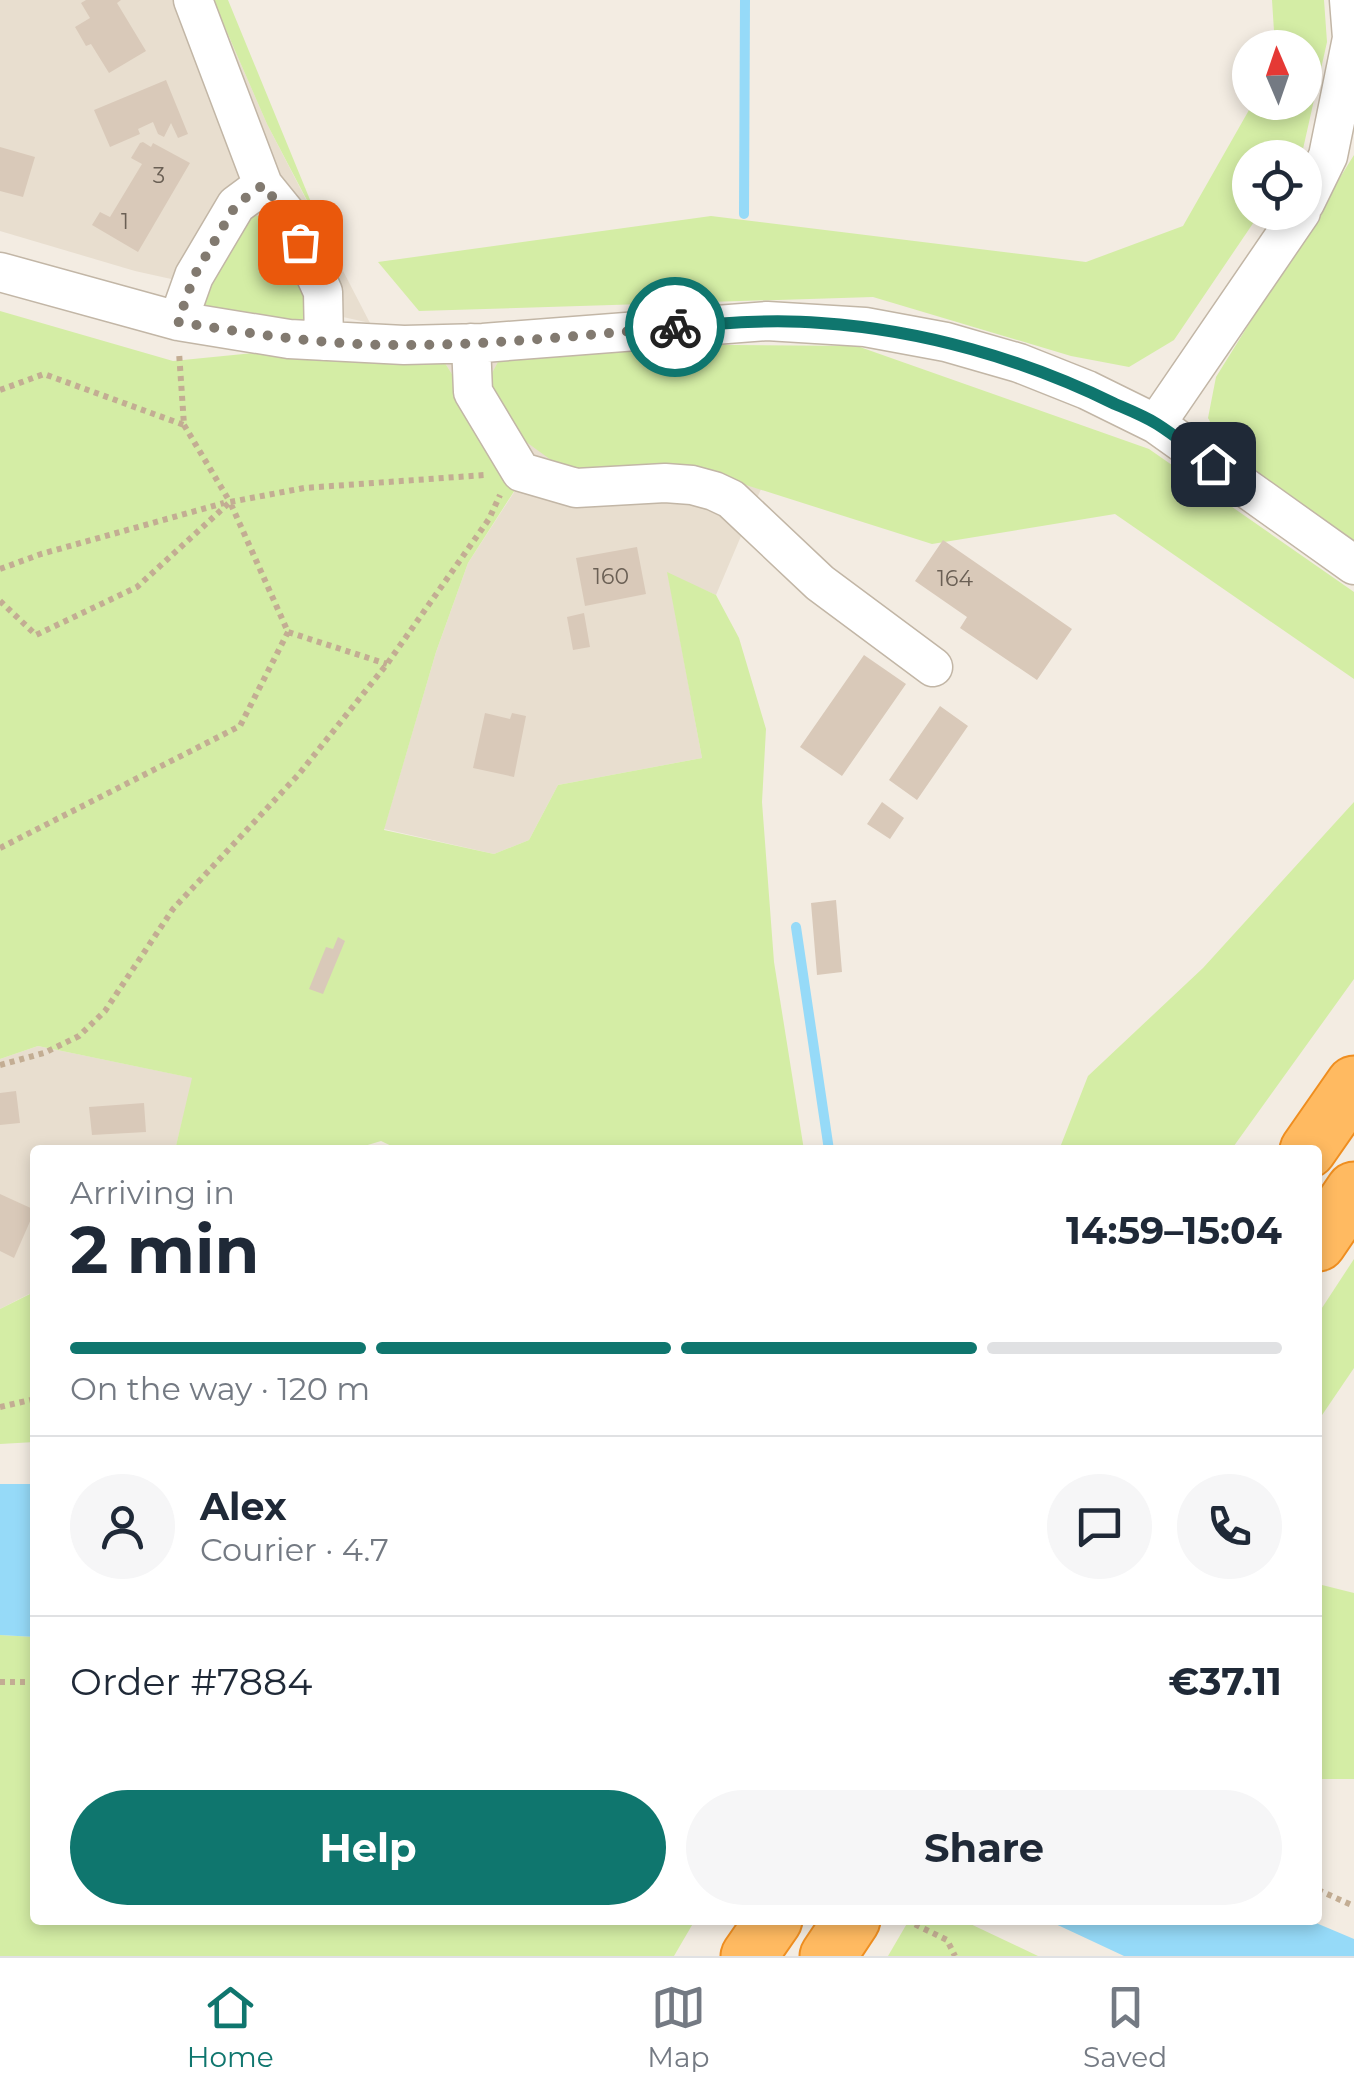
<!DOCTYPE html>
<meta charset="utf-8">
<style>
:root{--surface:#fff;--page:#f6f6f7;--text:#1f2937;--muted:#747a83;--line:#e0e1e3;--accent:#0f766e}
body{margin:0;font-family:Montserrat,sans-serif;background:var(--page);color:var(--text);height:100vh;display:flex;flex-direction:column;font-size:38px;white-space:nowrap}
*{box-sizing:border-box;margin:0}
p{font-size:32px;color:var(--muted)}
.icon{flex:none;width:55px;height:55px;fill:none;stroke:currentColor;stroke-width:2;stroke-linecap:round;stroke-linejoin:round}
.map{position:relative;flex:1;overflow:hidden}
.drawer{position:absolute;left:30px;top:1145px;width:1292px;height:780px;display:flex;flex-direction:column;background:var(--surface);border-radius:10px;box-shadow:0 5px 15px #0003}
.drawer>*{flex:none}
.needle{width:65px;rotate:358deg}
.tools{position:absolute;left:1232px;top:30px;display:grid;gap:20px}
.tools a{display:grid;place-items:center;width:90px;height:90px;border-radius:50%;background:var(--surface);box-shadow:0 5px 15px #0003;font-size:50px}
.pin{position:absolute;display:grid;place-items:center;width:85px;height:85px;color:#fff;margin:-42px;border-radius:20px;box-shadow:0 5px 15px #0006}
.courier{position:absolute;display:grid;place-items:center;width:100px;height:100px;margin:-50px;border:8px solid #0f766e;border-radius:50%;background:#fff;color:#222;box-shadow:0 2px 12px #0007}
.summary em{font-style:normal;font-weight:700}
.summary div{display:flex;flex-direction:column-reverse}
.summary{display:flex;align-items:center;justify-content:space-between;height:170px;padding:0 40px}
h1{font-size:65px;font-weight:700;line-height:75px}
.bar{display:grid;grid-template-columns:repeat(4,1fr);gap:15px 10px;align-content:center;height:120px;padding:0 40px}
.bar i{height:12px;border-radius:8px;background:var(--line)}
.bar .on{background:var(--accent)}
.bar p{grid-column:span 4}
.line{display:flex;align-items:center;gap:25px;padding:0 40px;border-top:2px solid var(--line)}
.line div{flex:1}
.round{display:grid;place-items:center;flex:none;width:105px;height:105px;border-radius:52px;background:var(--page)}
.action{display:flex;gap:20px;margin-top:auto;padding:20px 40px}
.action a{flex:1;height:115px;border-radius:60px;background:var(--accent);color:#fff;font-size:40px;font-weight:700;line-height:115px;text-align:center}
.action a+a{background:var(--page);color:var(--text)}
.tabs{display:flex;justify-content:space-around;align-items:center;height:140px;border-top:2px solid var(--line);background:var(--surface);font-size:28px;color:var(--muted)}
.tabs a{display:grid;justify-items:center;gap:5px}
.tabs .on{color:var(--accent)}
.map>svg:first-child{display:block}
.residential{fill:#e8decf}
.green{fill:#d4eda5}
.water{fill:#96daf8}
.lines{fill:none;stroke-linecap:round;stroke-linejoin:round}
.stream{stroke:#96daf8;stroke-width:10}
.building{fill:#d9c9b9}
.minor-casing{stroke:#c2b6a6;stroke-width:41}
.highway-casing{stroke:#ef8e20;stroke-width:59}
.path{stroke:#c3ad93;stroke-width:6;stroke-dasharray:5 5;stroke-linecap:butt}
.minor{stroke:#fff;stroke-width:38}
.highway{stroke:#ffba61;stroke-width:55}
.done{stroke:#827a70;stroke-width:10;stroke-dasharray:0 18}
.route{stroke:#0f766e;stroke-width:12}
.labels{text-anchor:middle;stroke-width:8;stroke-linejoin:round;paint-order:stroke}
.number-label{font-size:22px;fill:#6a5f54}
</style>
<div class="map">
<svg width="1354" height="1956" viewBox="0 0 1354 1956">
<rect width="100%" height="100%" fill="#f3ece2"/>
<path class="residential" d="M0 0H213L267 124 370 323 135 271 0 231Z
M505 349 704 472 761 489 716 595 668 574 702 758 558 785 529 840 494 854 384 829 436 652 468 563 520 483 438 352Z
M38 1046 193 1078 175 1150H35V1295L29 1294 0 1309V1059Z"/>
<path class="green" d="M213 0H228L322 229 267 124Z
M1272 0H1324L1327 42 1303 149 1297 157 1250 158V212L1260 213 1174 340 1129 367 1071 356 873 297 419 311 378 262 711 216 1086 262 1183 226 1253 103 1305 102V48L1275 47Z
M1354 155V545L1229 457 1208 418 1216 377Z
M251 216 289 217 324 341 178 321Z
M0 311 173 361 305 348 438 352 520 482 468 563 436 652 384 830 494 854 529 840 558 785 702 758 667 572 716 595 739 638 766 729 762 802 774 962 804 1150H400L381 1141 351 1150H175L192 1078 38 1046 0 1059Z
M613 344 857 346 1149 449 1354 592V679L1115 514 932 544 705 472 572 470 551 460 518 436 496 402 491 375 505 349Z
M1354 802V979L1231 1150H1059L1088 1076 1203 968Z
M1354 1259V1368L1318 1421V1314Z
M30 1294 35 1295V1442L0 1444V1309Z
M1318 1584 1354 1593V1779H1318Z
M0 1635 35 1637V1920H695L674 1956H0Z
M909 1920H962L1038 1956H888Z"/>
<path class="water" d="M0 1484H35V1637L0 1635Z
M1047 1920H1309L1354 1939V1956H1124Z"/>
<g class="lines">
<path class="stream" d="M744 214 745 0
M796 927 829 1150"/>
</g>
<path class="building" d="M86 0H121L117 3 146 51 109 73 91 44 86 46 75 27 90 18 81 3Z
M166 80 188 134 178 138 171 123 164 137 158 134 153 122 138 129 140 134 110 147 94 110Z
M143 142 151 147 153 143 190 163 138 252 92 225 100 212 110 217 142 164 131 158 140 143Z
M0 147 35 157 23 197 0 191Z
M943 540 1072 629 1037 680 960 628 967 617 915 581Z
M637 547 646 594 585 606 576 558Z
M584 613 590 647 573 650 567 617Z
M864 655 906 684 842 776 800 747Z
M940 706 968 726 917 800 889 780Z
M485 713 510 719 512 713 526 716 514 777 473 768Z
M882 802 904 818 890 839 867 824Z
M836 900 842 972 817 975 811 903Z
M338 937 345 941 323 994 309 989 326 947 333 949Z
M16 1091 20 1123 0 1125V1093Z
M144 1103 146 1132 92 1135 89 1107Z
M0 1194 35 1210 14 1258 0 1251Z"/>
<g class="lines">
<defs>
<path id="minor" d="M193 0 263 185 289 217 323 292 324 341
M1305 203 1328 156 1352 38 1349 0
M0 272 178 321 289 339 404 345 483 343 767 321 865 327 946 342 1019 363 1087 390 1156 424 1354 565
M178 321 194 276 236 205 263 185
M471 343 473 392 521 472 576 488 665 483 692 485 714 491 731 499 820 583 933 667
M1156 424 1301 212"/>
<path id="highway" d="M1308 1150 1354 1084
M1318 1243 1354 1190
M749 1956 774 1920
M828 1956 852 1920"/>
</defs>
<use href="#minor" class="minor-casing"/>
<use href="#highway" class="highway-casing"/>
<path class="path" d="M0 390 44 374 184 425 179 352
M184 425 230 502 304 488 485 475
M0 569 41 554 224 503
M0 601 36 635 137 587 230 502 288 632 387 664
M0 848 240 726 288 632
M0 1065 44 1053 79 1036 105 1011 173 909 299 774 387 664 489 519 500 495
M0 1407 35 1399
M0 1682H35
M1318 1890 1354 1906
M906 1920 947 1940 955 1956"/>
<use href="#minor" class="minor"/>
<use href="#highway" class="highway"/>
</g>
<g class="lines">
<path class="done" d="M300 242 288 216 263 185 236 205 194 276 178 322C253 334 330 346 407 345 496 345 586 335 675 327"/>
<path class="route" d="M675 327C723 323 772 319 821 323 922 330 1024 359 1115 404 1129 410 1144 416 1157 424 1176 436 1194 451 1213 464"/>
</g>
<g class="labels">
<g class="number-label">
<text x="159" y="183">3</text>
<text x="125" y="229">1</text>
<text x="611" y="584">160</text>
<text x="955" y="586">164</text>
</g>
</g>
</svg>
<div class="tools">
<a><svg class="needle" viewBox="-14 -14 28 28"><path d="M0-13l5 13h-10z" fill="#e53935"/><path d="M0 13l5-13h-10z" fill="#747a83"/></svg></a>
<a><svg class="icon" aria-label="locate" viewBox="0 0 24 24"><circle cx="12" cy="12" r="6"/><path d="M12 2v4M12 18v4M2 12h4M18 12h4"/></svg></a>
</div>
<div class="pin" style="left:300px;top:242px;background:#ea580c"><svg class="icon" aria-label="bag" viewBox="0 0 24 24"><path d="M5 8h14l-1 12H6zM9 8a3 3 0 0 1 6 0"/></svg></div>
<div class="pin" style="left:1213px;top:464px;background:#1f2937"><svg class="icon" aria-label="home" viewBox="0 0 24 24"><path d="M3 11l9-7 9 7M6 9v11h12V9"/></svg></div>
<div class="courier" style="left:675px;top:327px"><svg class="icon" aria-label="bike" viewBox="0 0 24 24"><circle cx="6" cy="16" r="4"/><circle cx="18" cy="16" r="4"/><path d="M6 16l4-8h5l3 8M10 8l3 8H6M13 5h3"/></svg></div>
<section class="drawer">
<div class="summary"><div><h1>2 min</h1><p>Arriving in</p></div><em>14:59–15:04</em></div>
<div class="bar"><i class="on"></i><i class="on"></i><i class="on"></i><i></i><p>On the way · 120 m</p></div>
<div class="line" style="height:180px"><a class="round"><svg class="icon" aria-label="person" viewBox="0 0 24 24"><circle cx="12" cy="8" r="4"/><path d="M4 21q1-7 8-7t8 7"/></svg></a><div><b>Alex</b><p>Courier · 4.7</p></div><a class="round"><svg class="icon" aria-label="chat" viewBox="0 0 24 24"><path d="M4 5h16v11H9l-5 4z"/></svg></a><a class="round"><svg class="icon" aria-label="phone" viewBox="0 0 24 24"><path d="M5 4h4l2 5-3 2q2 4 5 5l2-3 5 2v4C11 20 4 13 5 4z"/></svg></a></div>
<div class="line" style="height:130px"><div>Order #7884</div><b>€37.11</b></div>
<div class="action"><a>Help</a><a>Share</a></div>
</section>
</div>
<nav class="tabs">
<a class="on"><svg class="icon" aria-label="home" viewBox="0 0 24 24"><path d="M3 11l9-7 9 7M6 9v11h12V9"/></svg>Home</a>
<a><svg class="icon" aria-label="map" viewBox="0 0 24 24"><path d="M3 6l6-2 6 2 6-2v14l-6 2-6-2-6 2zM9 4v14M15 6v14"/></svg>Map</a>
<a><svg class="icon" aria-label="saved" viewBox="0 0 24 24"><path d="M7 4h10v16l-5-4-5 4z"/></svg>Saved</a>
</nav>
